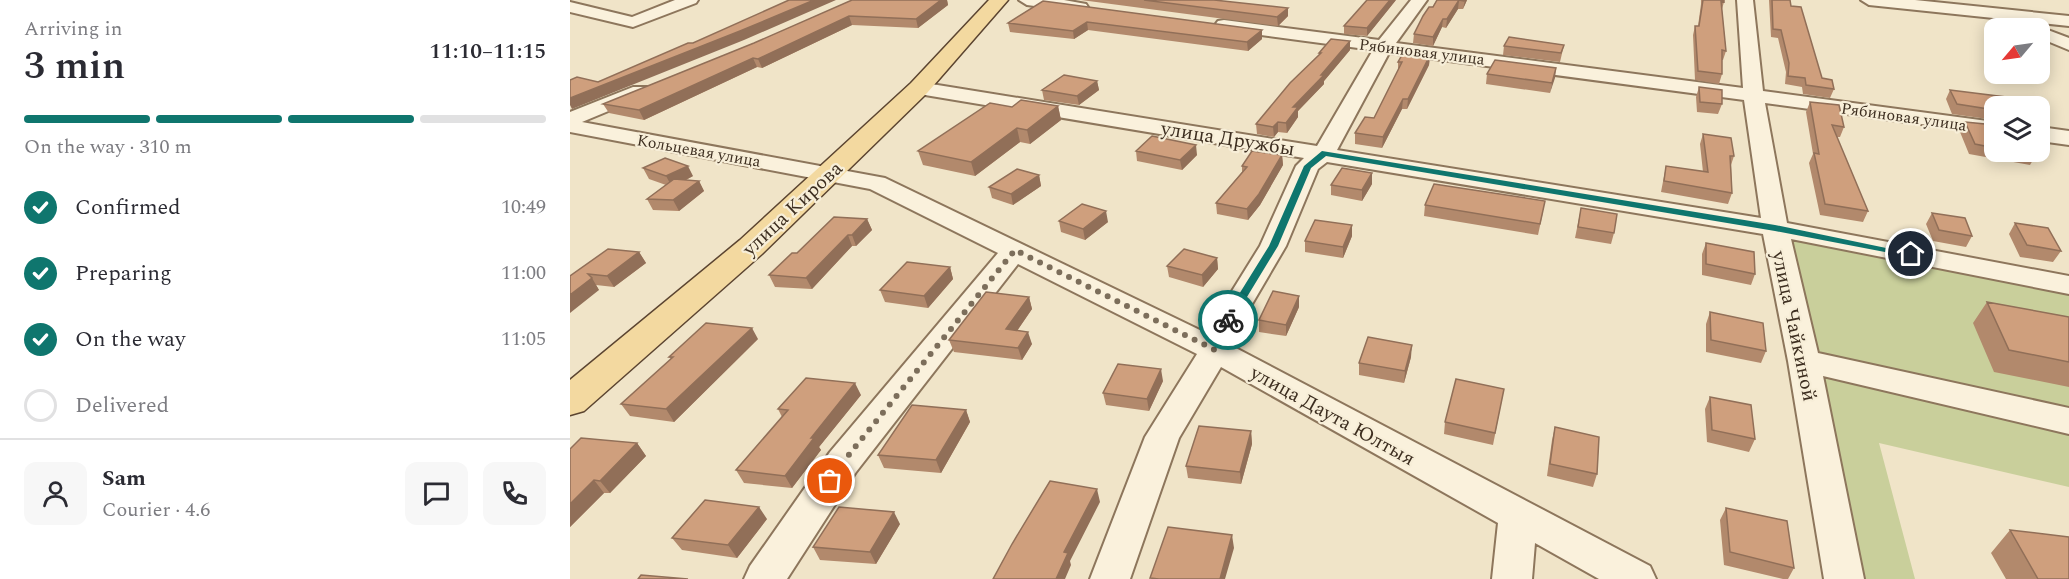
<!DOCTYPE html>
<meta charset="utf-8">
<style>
:root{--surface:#fff;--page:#f7f7f7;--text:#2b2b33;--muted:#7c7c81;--line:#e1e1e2;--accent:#0f766e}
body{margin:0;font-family:Spectral,serif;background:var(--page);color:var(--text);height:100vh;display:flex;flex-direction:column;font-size:22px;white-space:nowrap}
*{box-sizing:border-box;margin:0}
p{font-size:20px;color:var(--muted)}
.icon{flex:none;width:33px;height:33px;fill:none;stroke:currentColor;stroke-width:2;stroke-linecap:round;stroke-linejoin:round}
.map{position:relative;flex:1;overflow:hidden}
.panel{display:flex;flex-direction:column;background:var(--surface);width:570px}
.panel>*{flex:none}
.needle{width:39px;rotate:241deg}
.buttons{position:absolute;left:1414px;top:18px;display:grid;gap:12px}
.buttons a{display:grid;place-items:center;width:66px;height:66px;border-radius:12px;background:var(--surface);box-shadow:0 3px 15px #0003;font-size:30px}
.pin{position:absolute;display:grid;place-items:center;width:51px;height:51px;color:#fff;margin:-26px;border:3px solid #fff;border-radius:50%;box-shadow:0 2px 6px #0007}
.courier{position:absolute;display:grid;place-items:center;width:60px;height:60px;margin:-30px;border:4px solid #0f766e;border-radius:50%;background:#fff;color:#222;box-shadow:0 2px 8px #0007}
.overview em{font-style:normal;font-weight:600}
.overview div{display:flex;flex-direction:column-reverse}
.overview{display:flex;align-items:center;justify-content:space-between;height:102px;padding:0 24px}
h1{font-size:39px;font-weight:600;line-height:45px}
.bar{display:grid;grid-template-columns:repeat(4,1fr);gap:9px 6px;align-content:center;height:72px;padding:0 24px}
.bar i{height:8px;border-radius:4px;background:var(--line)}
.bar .selected{background:var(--accent)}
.bar p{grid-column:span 4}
.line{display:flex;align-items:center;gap:15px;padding:0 24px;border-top:2px solid var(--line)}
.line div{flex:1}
.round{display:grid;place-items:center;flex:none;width:63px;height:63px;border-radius:12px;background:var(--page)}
ol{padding:0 24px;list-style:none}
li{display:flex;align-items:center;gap:18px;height:66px}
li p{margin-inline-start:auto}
li .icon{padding:6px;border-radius:50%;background:var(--accent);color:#fff;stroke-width:4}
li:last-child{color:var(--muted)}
li i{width:33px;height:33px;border:3px solid var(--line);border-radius:50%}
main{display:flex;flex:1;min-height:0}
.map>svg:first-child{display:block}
.green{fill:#c9cf9b}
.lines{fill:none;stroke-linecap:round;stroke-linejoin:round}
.minor-casing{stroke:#8d765c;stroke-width:4}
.major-casing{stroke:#5b4430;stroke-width:3}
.minor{fill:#faf1dc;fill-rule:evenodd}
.major{fill:#f3d9a0;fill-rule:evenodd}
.wall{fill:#b2896c}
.shaded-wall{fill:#916f58}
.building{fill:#cf9f7d;stroke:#916f58;stroke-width:1.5}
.route{fill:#0f766e}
.done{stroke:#7c6e5b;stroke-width:6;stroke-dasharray:0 10.8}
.labels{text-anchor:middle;stroke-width:4.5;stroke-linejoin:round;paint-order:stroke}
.far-street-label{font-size:16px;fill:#3d2e20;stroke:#f7eed8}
.street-label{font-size:20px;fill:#3d2e20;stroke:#f7eed8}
</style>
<main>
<section class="panel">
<div class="overview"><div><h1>3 min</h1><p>Arriving in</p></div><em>11:10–11:15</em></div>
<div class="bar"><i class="selected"></i><i class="selected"></i><i class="selected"></i><i></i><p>On the way · 310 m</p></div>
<ol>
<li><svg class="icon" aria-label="check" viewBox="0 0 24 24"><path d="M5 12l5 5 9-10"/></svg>Confirmed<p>10:49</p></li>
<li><svg class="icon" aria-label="check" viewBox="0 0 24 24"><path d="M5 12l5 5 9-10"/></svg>Preparing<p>11:00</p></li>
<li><svg class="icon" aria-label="check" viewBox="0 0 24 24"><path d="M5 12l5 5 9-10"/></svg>On the way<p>11:05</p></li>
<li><i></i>Delivered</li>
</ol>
<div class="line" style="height:108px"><a class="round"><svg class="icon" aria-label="person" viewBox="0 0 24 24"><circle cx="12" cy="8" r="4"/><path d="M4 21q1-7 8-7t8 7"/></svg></a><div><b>Sam</b><p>Courier · 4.6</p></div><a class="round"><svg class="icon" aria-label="chat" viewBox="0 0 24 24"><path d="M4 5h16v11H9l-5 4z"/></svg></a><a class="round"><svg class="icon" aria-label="phone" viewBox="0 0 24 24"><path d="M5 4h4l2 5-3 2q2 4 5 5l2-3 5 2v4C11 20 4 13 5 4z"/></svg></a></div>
</section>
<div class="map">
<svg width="1499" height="579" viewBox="0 0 1499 579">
<rect width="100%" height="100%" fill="#f0e4c8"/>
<path class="green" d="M1221 236 1499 289V487L1309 443 1345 579H1293Z"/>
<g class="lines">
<defs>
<path id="minor" d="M105 0H128L126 3 63 27 0 12V2L62 17Z
M449 0H494L516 4 518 7 510 12 457 5Z
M841 0H857L826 43 1173 88 1167 0H1183L1193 91 1425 122V134L1195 103 1217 223 1499 276V294L1221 239 1248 353 1499 408V434L1253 376 1294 579H1254L1218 361 1193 234 757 162 748 169 716 246 668 328 662 346 1080 566 1086 579H1029L965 543 962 579H922L928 523 651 367 609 438 560 579H520L575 437 627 354 448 264 286 472 217 579H174L180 566 260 452 428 253 300 189 0 132V112L63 87H77L80 91 77 95 12 122 315 178 636 333 690 246 726 166 734 158 349 94 342 92 339 88 342 84 349 82 747 146 803 50 654 30 648 29 645 25 648 21 654 20 809 40ZM819 53 1174 100 1191 218 767 150Z
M1291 0H1345L1499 16V26L1299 5Z
M1470 27 1499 38V50L1470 38V28H1464Z
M1470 127 1499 131V145L1470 141Z"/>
<path id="major" d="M419 0H438L357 93 192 254 14 411 0 415V380L170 240 341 83Z"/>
</defs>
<use href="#minor" class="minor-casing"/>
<use href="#major" class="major-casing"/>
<use href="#minor" class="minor"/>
<use href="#major" class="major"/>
</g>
<path class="wall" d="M282 0H377L378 5 348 28 282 25 192 68 187 67 74 120 39 113 33 104 184 43Z
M511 0H644L718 16 708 26Z
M826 0 797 36 774 34V26Z
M867 0H897L893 9H888L876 28 872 27 863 46 843 43 844 34Z
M1131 0H1154V2L1152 9 1156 51 1153 60H1152V74L1149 84 1125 80 1123 35 1125 26H1128L1131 4Z
M1199 0H1220L1221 6 1252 78 1264 89 1260 98 1233 94 1232 87 1215 84 1216 72 1208 38 1201 37Z
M473 1 692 39 678 51 518 30 504 39 440 32 438 23Z
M939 37 994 45 990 62 933 55 934 46Z
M780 50 754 81V84L728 111V117L717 133 708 132 704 137 687 134 686 124 749 55V53Z
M856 55H860L859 65 837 109H832L812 148 785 144V133L804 118 828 70V62Z
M986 68 980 93 916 84 917 74Z
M527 81 529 90 509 105 474 100 472 90Z
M1129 87 1152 104 1148 114 1127 112 1126 97Z
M1380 90 1425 106V120L1382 114 1376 99Z
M1240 102 1274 127 1270 137H1266L1298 211 1293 222 1250 215 1239 163 1243 154 1236 112Z
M488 106 491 120 460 144 450 142 405 176 353 165 348 151 442 107Z
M1395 122 1425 125V152H1465L1466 155 1460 165 1399 154 1390 132Z
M1133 134 1164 156 1161 165 1162 193 1158 204 1091 192 1096 166 1133 172 1130 144Z
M566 151 627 155 612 170 567 161Z
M712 155 713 165 690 205 678 220 647 214 646 203 672 172V166Z
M73 168 123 176 116 180 129 181 134 191 109 211 83 210 77 199 96 185 79 179Z
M469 175 471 186 443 205 422 198 419 187Z
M802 184 792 201 761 195V185Z
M855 205 973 212 968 235 854 216Z
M1011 208 1044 233 1041 244 1005 238Z
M1362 213 1402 236 1396 247 1363 241 1356 224Z
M297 219 302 230 286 246H282L242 289 205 287 199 275 227 253Z
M489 221 538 222 515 240 491 232Z
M1445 223 1491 251 1483 262 1450 257 1439 234Z
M782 236 773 258 735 252V241Z
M1136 243 1185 274 1181 285 1132 275V254Z
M69 252 76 263 44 287 26 285 29 290 0 276Z
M647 258 648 269 633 287 599 277 597 266Z
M380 267 383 279 358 308 315 302 310 290Z
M459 297 462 309 447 331 462 344 452 360 384 352 379 340Z
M1417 302 1499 317V387L1424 372 1403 323Z
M729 307 716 336 689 332V320Z
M1140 312 1196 351 1191 363 1136 352V324Z
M188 339 104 422 60 416 51 404 101 359 99 357Z
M841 357 834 383 789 375V363Z
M593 381 579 411 536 405 533 393Z
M934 389 923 445 874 434 875 422Z
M291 395 249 447 251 450 222 488 174 483 166 470 212 417 208 409Z
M1140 397 1185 439 1179 452 1137 442 1135 409Z
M396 410 400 422 371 473 314 468 308 455Z
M985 427 1027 474 1023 487 977 476 982 440Z
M681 431 682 444 671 484 618 478 616 466Z
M67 443 76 456 40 493H34L0 527V449Z
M1156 508 1224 568 1218 579H1213L1154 565 1150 520Z
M197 519 167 558 112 550 102 538Z
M330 524 306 564 250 560 243 547Z
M1440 530 1499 579H1436L1421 553Z"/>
<path class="shaded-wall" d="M244 0H266L174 40 2 109 0 105V98Z
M371 0H377L378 5 348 28 346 19Z
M820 0H826L797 36V28Z
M889 0 888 9 876 28 877 19Z
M895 0H897L893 9Z
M718 8V16L708 26 707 17Z
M279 16 282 25 192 68 188 59Z
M873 19 872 27 863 46V37Z
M517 22 518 30 504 39 503 31Z
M692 30V39L678 51 677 42Z
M780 41V50L754 81V84L728 111V117L717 133 716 123 723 107Z
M860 55 859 65 837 109 838 99Z
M183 58 187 67 74 120 69 110Z
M986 68 985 78 980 93 982 83Z
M527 81 529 90 509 105 507 96Z
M833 99 832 109 812 148 813 137Z
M488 106 491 120 460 144 457 130Z
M708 122V132L704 137 703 127Z
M447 128 450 142 405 176 401 162Z
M626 145 627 155 612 170 610 160Z
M712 155 713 165 690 205 678 220 677 209Z
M118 166 123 176 102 187 96 176Z
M802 173V184L792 201V190Z
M469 175 471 186 443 205 441 194Z
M129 181 134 191 109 211 103 200Z
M536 211 538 222 515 240 513 229Z
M297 219 302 230 286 246 282 235Z
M782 225V236L773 258V247Z
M278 235 282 246 242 289 236 278Z
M69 252 76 263 44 287 37 276Z
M647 258 648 269 633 287 632 275Z
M380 267 383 279 358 308 354 296Z
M22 278 29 290 0 313V295Z
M729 296V307L716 336V325Z
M459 297 462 309 440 341 436 329Z
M182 328 188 339 104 422 96 409Z
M458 332 462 344 452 360 448 348Z
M842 345 841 357 834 383 835 371Z
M591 369 593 381 579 411 577 399Z
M285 383 291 395 249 447 251 450 222 488 215 476 241 438Z
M396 410 400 422 371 473 366 460Z
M681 431 682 444 671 484 670 472Z
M67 443 76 456 40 493 30 481Z
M24 480 34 493 0 527V504Z
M527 489 530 502 500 561 501 565 495 579H486L494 552Z
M189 507 197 519 167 558 158 545Z
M324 512 330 524 306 564 300 552Z
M662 535 664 548 655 579H650Z"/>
<path class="building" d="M219 0H244L170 31 0 98V80L7 77 28 82 118 43H123Z
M282 0H371L346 19 279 16 188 59 183 58 69 110 33 104 184 43Z
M574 0H644L718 8 707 17Z
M797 0H820L797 28 774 26Z
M867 0H895L894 1 889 0 877 19H873L863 37 844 34 853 16 859 7H863Z
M1133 0H1154V2L1151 1 1156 51 1152 50V74L1128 71 1125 26H1129Z
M1202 0H1220L1221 6 1231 7 1252 78 1262 80 1264 89 1236 85 1235 78 1218 76 1219 63 1211 30 1203 29Z
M473 1 692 30 677 42 517 22 503 31 438 23Z
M939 37 994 45 991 53 934 46Z
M761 39 780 41 751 75H754L723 107H728L716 123 708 122 703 127 686 124 720 83 751 53H749Z
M836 48 856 51 854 55H860L838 99H833L813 137 785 133 795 117 804 118 832 62H828Z
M925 60 986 68 982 83 917 74Z
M494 75 527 81 507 96 472 90Z
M1129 87 1152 90V104L1130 102Z
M1380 90 1436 97 1441 106H1425V110L1387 104Z
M451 100 488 106 457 130 447 128 401 162 348 151 420 103 442 107Z
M1240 102 1269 105 1274 127 1262 125 1298 211 1255 204 1244 153 1249 154Z
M1395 122 1425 125V148L1405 144Z
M1133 134 1161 138 1164 156H1160L1162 193 1094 181 1096 166 1138 172Z
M582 136 626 145 610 160 566 151Z
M682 151 712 155 689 194 677 209 646 203 677 167 672 166Z
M1448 152H1465L1466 155Z
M95 158 118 166 96 176 73 168Z
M772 168 802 173 792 190 761 185Z
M447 169 469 175 441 194 419 187Z
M104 179 129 181 103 200 77 199Z
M864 184 975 201 970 224 855 205Z
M512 204 536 211 513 229 489 221Z
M1011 208 1047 214 1044 233 1008 227Z
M1362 213 1395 218 1402 236 1369 230Z
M264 217 297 219 282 235H278L236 278 199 275 222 253H227Z
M745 220 782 225 773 247 735 241Z
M1445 223 1478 228 1491 251 1457 245Z
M1136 243 1184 252 1185 274 1136 264Z
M38 249 69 252 37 276 18 274 22 278 0 295V276Z
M614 249 647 258 632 275 597 266Z
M337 262 380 267 354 296 310 290Z
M703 291 729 296 716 325 689 320Z
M416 292 459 297 436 329 458 332 448 348 379 340Z
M1417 302 1499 317V362L1439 350Z
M1140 312 1193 323 1196 351 1141 340Z
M136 323 182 328 96 409 51 404 103 357H99Z
M798 337 842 345 835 371 789 363Z
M548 364 591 369 577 399 533 393Z
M236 378 285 383 241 438H244L215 476 166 470 218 410 208 409Z
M886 379 934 389 925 433 875 422Z
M1140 397 1181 405 1185 439 1142 430Z
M342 405 396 410 366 460 308 455Z
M629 426 681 431 670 472 616 466Z
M985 427 1029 437 1027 474 980 464Z
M11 438 67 443 30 481 24 480 0 504V449Z
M480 481 527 489 494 552 498 553 486 579H423L442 544Z
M135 500 189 507 158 545 102 538Z
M269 507 324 512 300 552 243 547Z
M1156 508 1217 521 1224 568 1160 552Z
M598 527 662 535 650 579H589L580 578Z
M1440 530 1499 537V579H1468Z
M71 575 118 579H68Z"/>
<path class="route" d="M752 151 1205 225 1345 254 1341 257 1205 231 756 156 741 168 708 246 663 320 662 323H654L653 320 699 246 734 166Z"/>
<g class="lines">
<path class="done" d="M260 481 273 462 445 250 645 350 658 320"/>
</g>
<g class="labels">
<g class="far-street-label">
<text transform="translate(852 51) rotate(7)" y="6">Рябиновая улица</text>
<text transform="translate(1334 116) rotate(8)" y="6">Рябиновая улица</text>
<text transform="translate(129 150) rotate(10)" y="6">Кольцевая улица</text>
</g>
<g class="street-label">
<text transform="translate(658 138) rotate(9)" y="7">улица Дружбы</text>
<text transform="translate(222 208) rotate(-43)" y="7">улица Кирова</text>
<text transform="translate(1225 326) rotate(78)" y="7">улица Чайкиной</text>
<text transform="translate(763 415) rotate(29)" y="7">улица Даута Юлтыя</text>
</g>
</g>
</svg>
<div class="buttons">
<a><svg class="needle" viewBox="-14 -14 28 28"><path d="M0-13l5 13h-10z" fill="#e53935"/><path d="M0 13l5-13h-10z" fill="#7c7c81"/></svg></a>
<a><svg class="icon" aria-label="layers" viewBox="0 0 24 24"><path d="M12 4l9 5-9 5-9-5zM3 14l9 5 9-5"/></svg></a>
</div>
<div class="pin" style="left:260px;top:481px;background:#ea580c"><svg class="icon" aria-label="bag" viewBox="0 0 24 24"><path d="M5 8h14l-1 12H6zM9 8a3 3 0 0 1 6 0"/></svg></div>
<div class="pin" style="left:1341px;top:254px;background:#1f2937"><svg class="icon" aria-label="home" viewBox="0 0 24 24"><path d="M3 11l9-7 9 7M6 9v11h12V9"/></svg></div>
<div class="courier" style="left:658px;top:320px"><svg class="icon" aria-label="bike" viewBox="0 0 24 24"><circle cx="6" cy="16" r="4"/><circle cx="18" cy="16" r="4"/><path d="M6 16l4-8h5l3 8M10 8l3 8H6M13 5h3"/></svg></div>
</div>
</main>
